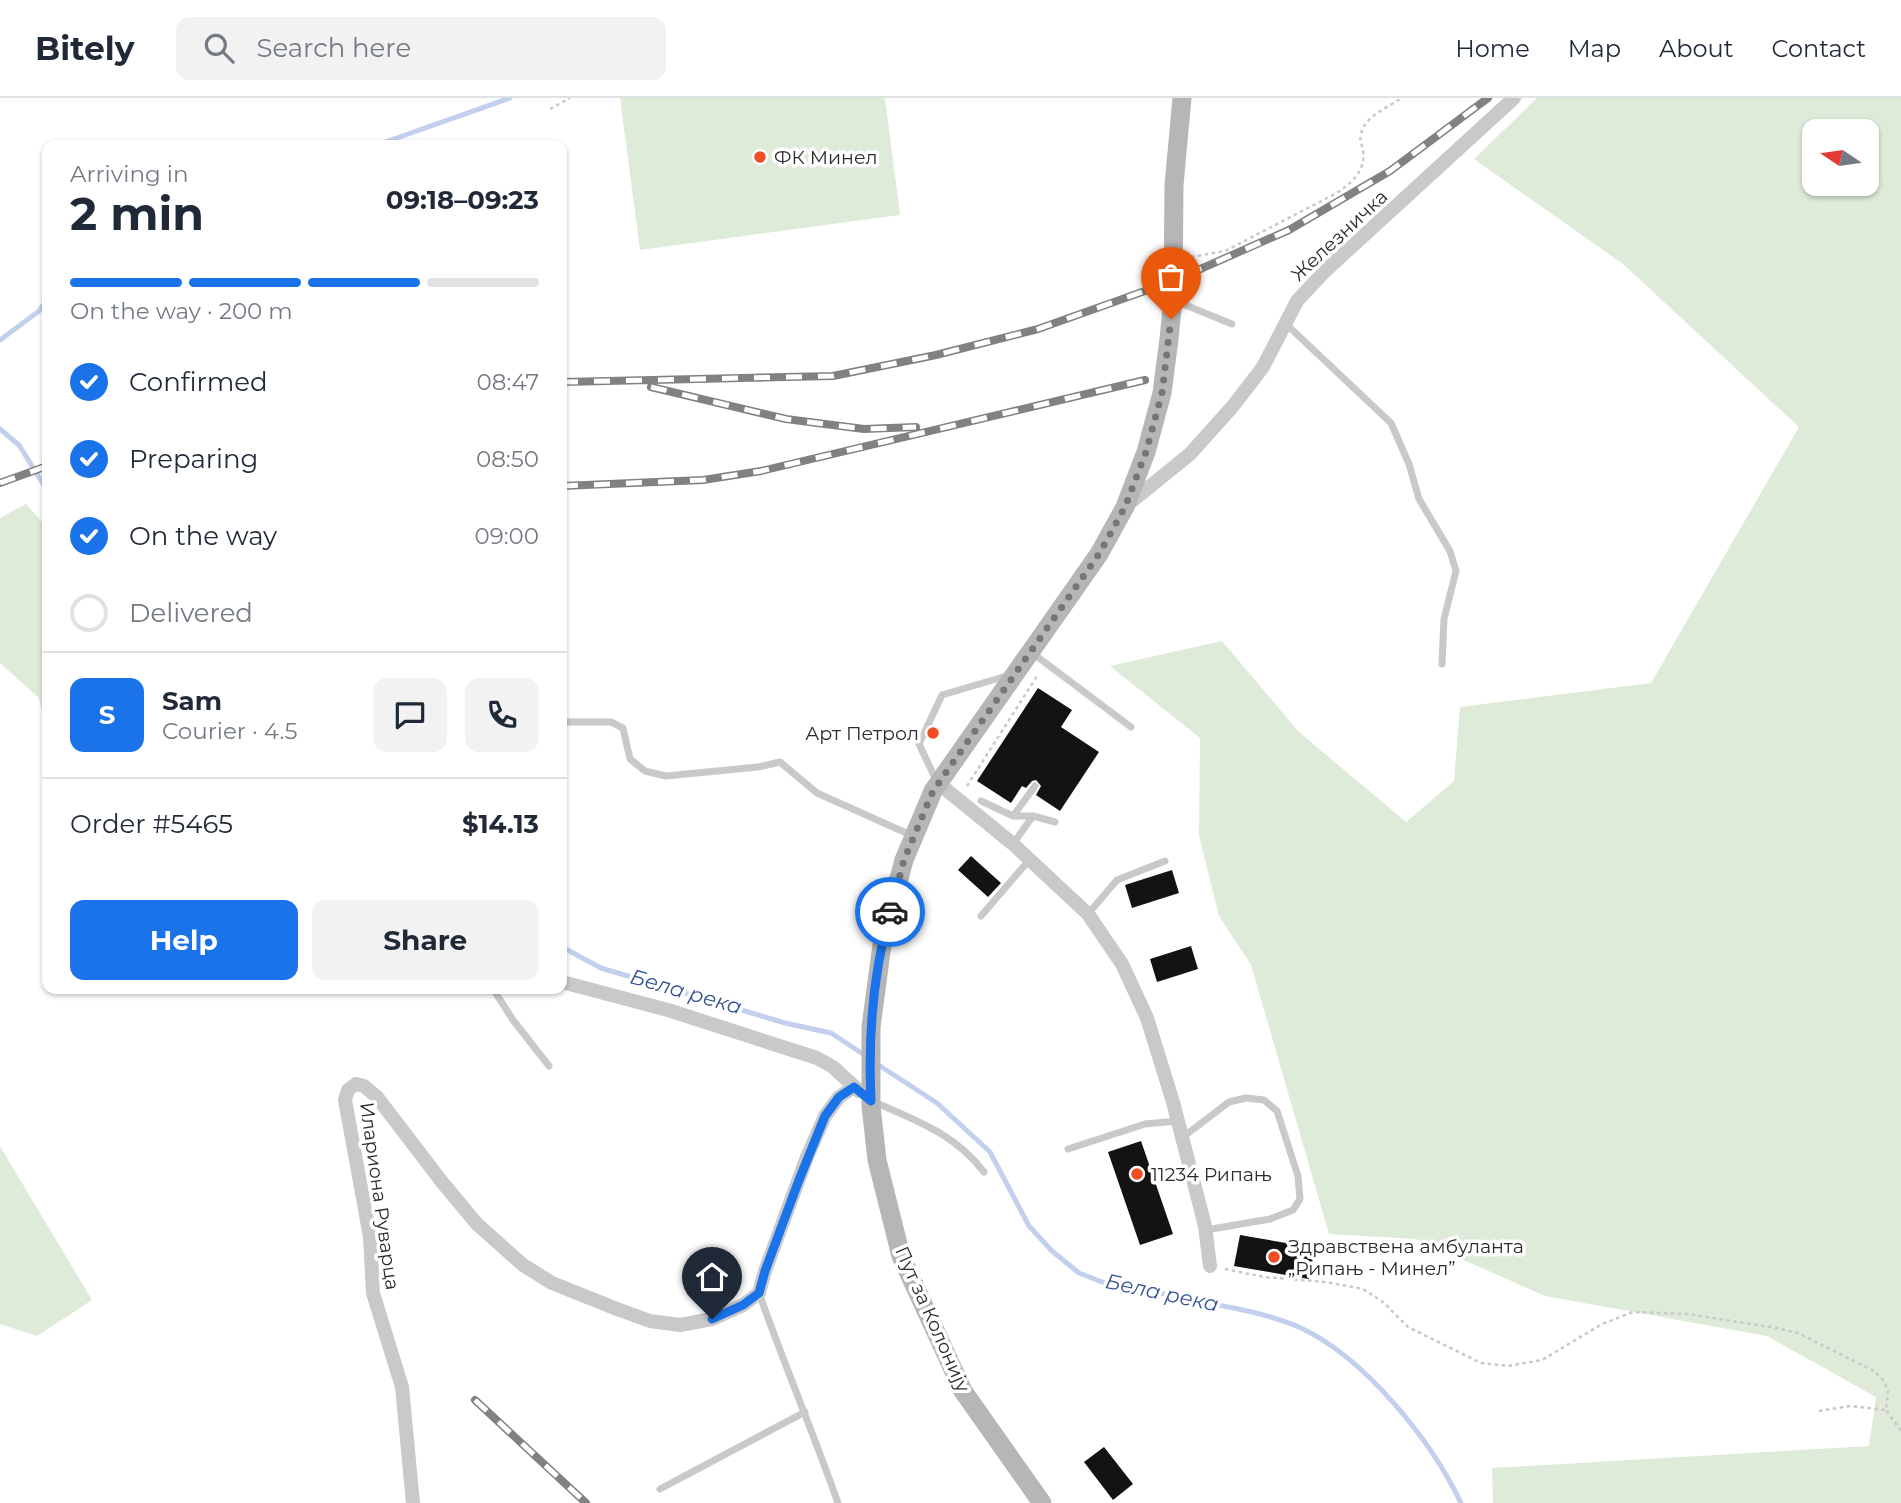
<!DOCTYPE html>
<meta charset="utf-8">
<style>
:root{--surface:#fff;--page:#f2f2f3;--text:#1f2937;--muted:#747a83;--line:#e0e1e3;--accent:#1a73e8}
body{margin:0;font-family:Montserrat,sans-serif;background:var(--page);color:var(--text);height:100vh;display:flex;flex-direction:column;font-size:26px;white-space:nowrap}
*{box-sizing:border-box;margin:0}
p{font-size:23px;color:var(--muted)}
.icon{flex:none;width:38px;height:38px;fill:none;stroke:currentColor;stroke-width:2;stroke-linecap:round;stroke-linejoin:round}
.map{position:relative;flex:1;overflow:hidden}
.sheet{position:absolute;left:42px;top:42px;width:525px;height:854px;display:flex;flex-direction:column;background:var(--surface);border-radius:14px;box-shadow:0 2px 5px #0004}
.sheet>*{flex:none}
.needle{width:46px;rotate:283deg}
.fabs{position:absolute;left:1802px;top:21px;display:grid;gap:14px}
.fabs a{display:grid;place-items:center;width:77px;height:77px;border-radius:14px;background:var(--surface);box-shadow:0 2px 5px #0004;font-size:35px}
.pin{position:absolute;display:grid;place-items:center;width:60px;height:60px;color:#fff;margin:-72px -30px;border-radius:50% 50% 50% 0;rotate:-45deg;box-shadow:0 0 7px #0007}
.pin .icon{rotate:45deg}
.courier{position:absolute;display:grid;place-items:center;width:70px;height:70px;margin:-35px;border:5px solid #1a73e8;border-radius:50%;background:#fff;color:#222;box-shadow:0 2px 9px #0007}
.head em{font-style:normal;font-weight:700}
.head div{display:flex;flex-direction:column-reverse}
.head{display:flex;align-items:center;justify-content:space-between;height:119px;padding:0 28px}
h1{font-size:46px;font-weight:700;line-height:52px}
.bar{display:grid;grid-template-columns:repeat(4,1fr);gap:10px 7px;align-content:center;height:84px;padding:0 28px}
.bar i{height:9px;border-radius:5px;background:var(--line)}
.bar .on{background:var(--accent)}
.bar p{grid-column:span 4}
.line{display:flex;align-items:center;gap:18px;padding:0 28px;border-top:2px solid var(--line)}
.line div{flex:1}
.round{display:grid;place-items:center;flex:none;width:74px;height:74px;border-radius:14px;background:var(--page)}
ol{padding:0 28px;list-style:none}
li{display:flex;align-items:center;gap:21px;height:77px}
li p{margin-inline-start:auto}
li .icon{padding:7px;border-radius:50%;background:var(--accent);color:#fff;stroke-width:4}
li:last-child{color:var(--muted)}
li i{width:38px;height:38px;border:4px solid var(--line);border-radius:50%}
.primary-button{display:flex;gap:14px;margin-top:auto;padding:14px 28px}
.primary-button a{flex:1;height:80px;border-radius:14px;background:var(--accent);color:#fff;font-size:28px;font-weight:700;line-height:80px;text-align:center}
.primary-button a+a{background:var(--page);color:var(--text)}
header{display:flex;align-items:center;gap:42px;box-sizing:border-box;height:98px;padding:0 35px;background:var(--surface);border-bottom:2px solid var(--line)}
header strong{font-size:33px}
nav{display:flex;gap:38px;margin-inline-start:auto;font-size:24px}
.search{width:490px;height:63px;background:var(--page);display:flex;align-items:center;gap:18px;box-sizing:border-box;padding:0 24px;border-radius:14px;color:var(--muted);font-size:26px}
.map>svg:first-child{display:block}
.green{fill:#ddebd8;fill-rule:evenodd}
.lines{fill:none;stroke-linecap:round;stroke-linejoin:round}
.stream{stroke:#c3d0ed;stroke-width:5}
.building{fill:#131313}
.path{stroke:#c9c9c9;stroke-width:2.5;stroke-dasharray:3.5 3.5;stroke-linecap:butt}
.lane{stroke:#c9c9c9;stroke-width:7}
.street{stroke:#c9c9c9;stroke-width:14}
.secondary{stroke:#b6b6b6;stroke-width:19}
.rail-casing{stroke:#818181;stroke-width:8}
.rail{stroke:#fff;stroke-width:5;stroke-dasharray:16;stroke-linecap:butt}
.done{stroke:#767676;stroke-width:7;stroke-dasharray:0 12.6}
.route{stroke:#1a73e8;stroke-width:9}
.poi-dot{fill:#f04e22;stroke:#fff;stroke-width:2.5}
.labels{text-anchor:middle;stroke-width:7;stroke-linejoin:round;paint-order:stroke}
.poi-label{font-size:19px;fill:#2c2c2c;stroke:#fff;text-anchor:start}
.street-label{font-size:19px;fill:#2c2c2c;stroke:#fff}
.water-label{font-size:21px;font-style:italic;fill:#365493;stroke:#fff}
</style>
<header>
<strong>Bitely</strong>
<div class="search"><svg class="icon" aria-label="search" viewBox="0 0 24 24"><circle cx="10" cy="10" r="6"/><path d="M15 15l6 6"/></svg>Search here</div>
<nav><a>Home</a><a>Map</a><a>About</a><a>Contact</a></nav>
</header>
<div class="map">
<svg width="1901" height="1405" viewBox="0 0 1901 1405">
<rect width="100%" height="100%" fill="#fff"/>
<path class="green" d="M620 0H885L900 117 640 152Z
M1537 0H1901V1405H1493L1492 1370 1869 1348 1876 1299 1767 1238 1545 1198 1416 1141 1329 1136 1251 867 1219 818 1199 738 1200 640 1110 568 1222 543 1298 633 1406 724 1454 683 1460 609 1651 585 1799 329 1623 166 1474 61ZM1867 33V86H1815V33Z
M26 406 47 430V637L39 600 0 565V420Z
M0 1048 92 1202 37 1238 0 1226Z"/>
<g class="lines">
<path class="stream" d="M377 47 510 0
M0 242 39 213 47 202
M0 331 19 347 47 392
M562 849 601 870 785 925 831 935 866 958
M877 966 937 1005 990 1054 1029 1128 1052 1153 1079 1175 1102 1184C1141 1191 1180 1199 1218 1207 1246 1212 1275 1218 1301 1230 1365 1260 1431 1342 1461 1405"/>
</g>
<path class="building" d="M1038 590 1072 612 1061 629 1099 654 1060 713 1036 697 1041 688 1036 682 1032 683 1026 690 1022 688 1011 705 977 683Z
M971 758 1001 785 988 799 958 772Z
M1172 772 1179 795 1132 810 1125 787Z
M1191 848 1198 871 1157 884 1150 861Z
M1141 1043 1173 1136 1140 1147 1108 1054Z
M1240 1137 1315 1150 1309 1181 1234 1168Z
M1104 1349 1133 1386 1113 1402 1084 1364Z"/>
<g class="lines">
<path class="path" d="M550 11 570 0
M1191 159 1225 153 1335 96C1352 85 1366 73 1363 52 1362 47 1359 41 1361 36 1365 18 1388 9 1402 0
M967 688 1037 578
M1225 1171 1264 1179 1326 1184 1363 1191 1383 1204 1408 1229 1481 1265 1508 1268 1542 1262 1602 1226 1633 1214 1687 1216 1771 1229 1798 1235 1874 1273 1884 1283 1888 1293 1886 1312 1901 1333
M1819 1313 1850 1308 1886 1312"/>
<path class="lane" d="M1173 202 1232 226
M1286 226 1391 325 1409 366 1419 401 1450 453 1456 473 1444 521 1442 566
M1031 554 1131 629
M562 624H611L623 630 630 661 645 673 666 678 758 669 780 664 817 695 913 738
M937 684 919 646 942 597 1010 577
M981 703 1013 718H1033L1055 724
M1013 718 1035 688
M1013 746 1033 718
M1088 816 1117 782 1165 763
M981 818 1030 761
M493 891 513 922 549 968
M872 1003C915 1022 954 1035 984 1074
M1183 1039 1229 1004 1246 1000 1264 1002 1277 1013 1298 1078 1300 1101 1293 1112 1270 1121 1206 1132
M1068 1051 1145 1026 1178 1023
M759 1195C784 1266 813 1334 838 1405
M660 1391 805 1314"/>
<path class="street" d="M1126 408 1190 356 1233 308 1263 269 1297 203 1324 174 1514 0
M938 685 1013 746 1088 816 1122 866 1147 920 1173 1004 1205 1128 1210 1168
M562 884 668 912 817 960 833 969 859 993
M413 1405 402 1289 373 1195 370 1139 345 1002 348 992 356 986 364 988 377 999 442 1084 477 1126 523 1167 552 1185 617 1211 650 1223 680 1227 712 1221 743 1207 759 1195 765 1173 807 1059 825 1018 839 999 854 989"/>
<path class="secondary" d="M1042 1405 963 1293 901 1158 877 1062 871 1008V929L883 839 904 762 933 693 1099 456 1125 409 1146 354 1162 295 1169 241 1173 201 1174 87 1182 0"/>
<defs>
<path id="rail" d="M562 284 833 278 936 257 1038 231 1173 183 1289 132 1390 73 1488 0
M651 289 786 321 864 331 916 329
M0 385 47 368
M562 388 703 382 761 373 1145 282
M475 1302 586 1405"/>
</defs>
<use href="#rail" class="rail-casing"/>
<use href="#rail" class="rail"/>
</g>
<g class="lines">
<path class="done" d="M890 814 904 762 933 693 1099 456 1125 409 1146 354 1162 295 1171 221"/>
<path class="route" d="M712 1221 743 1207 759 1195 765 1173 799 1082 825 1018 839 999 854 989 871 1003C868 940 873 875 890 814"/>
</g>
<g class="poi-dot">
<circle cx="760" cy="59" r="7"/>
<circle cx="933" cy="635" r="7"/>
<circle cx="1137" cy="1076" r="7"/>
<circle cx="1274" cy="1159" r="7"/>
</g>
<g class="labels">
<g class="poi-label">
<text x="774" y="66">ФК Минел</text>
<text x="919" y="642" text-anchor="end">Арт Петрол</text>
<text x="1151" y="1083">11234 Рипањ</text>
<text x="1288" y="1155">Здравствена амбуланта<tspan x="1288" dy="22">„Рипањ - Минел”</tspan></text>
</g>
<g class="street-label">
<text transform="translate(1339 137) rotate(-43)" y="7">Железничка</text>
<text transform="translate(380 1098) rotate(82)" y="7">Илариона Руварца</text>
<text transform="translate(933 1221) rotate(66)" y="7">Пут за Колонију</text>
</g>
<g class="water-label">
<text transform="translate(686 894) rotate(16)" y="7">Бела река</text>
<text transform="translate(1162 1195) rotate(12)" y="7">Бела река</text>
</g>
</g>
</svg>
<div class="fabs">
<a><svg class="needle" viewBox="-14 -14 28 28"><path d="M0-13l5 13h-10z" fill="#e53935"/><path d="M0 13l5-13h-10z" fill="#747a83"/></svg></a>
</div>
<div class="pin" style="left:1171px;top:221px;background:#ea580c"><svg class="icon" aria-label="bag" viewBox="0 0 24 24"><path d="M5 8h14l-1 12H6zM9 8a3 3 0 0 1 6 0"/></svg></div>
<div class="pin" style="left:712px;top:1221px;background:#1f2937"><svg class="icon" aria-label="home" viewBox="0 0 24 24"><path d="M3 11l9-7 9 7M6 9v11h12V9"/></svg></div>
<div class="courier" style="left:890px;top:814px"><svg class="icon" aria-label="car" viewBox="0 0 24 24"><path d="M5 17H2v-5l4-1 3-4h7l3 4 3 1v5h-3M9 17h6M6 11h13"/><circle cx="7" cy="17" r="2"/><circle cx="17" cy="17" r="2"/></svg></div>
<section class="sheet">
<div class="head"><div><h1>2 min</h1><p>Arriving in</p></div><em>09:18–09:23</em></div>
<div class="bar"><i class="on"></i><i class="on"></i><i class="on"></i><i></i><p>On the way · 200 m</p></div>
<ol>
<li><svg class="icon" aria-label="check" viewBox="0 0 24 24"><path d="M5 12l5 5 9-10"/></svg>Confirmed<p>08:47</p></li>
<li><svg class="icon" aria-label="check" viewBox="0 0 24 24"><path d="M5 12l5 5 9-10"/></svg>Preparing<p>08:50</p></li>
<li><svg class="icon" aria-label="check" viewBox="0 0 24 24"><path d="M5 12l5 5 9-10"/></svg>On the way<p>09:00</p></li>
<li><i></i>Delivered</li>
</ol>
<div class="line" style="height:126px"><b class="round" style="background:var(--accent);color:#fff">S</b><div><b>Sam</b><p>Courier · 4.5</p></div><a class="round"><svg class="icon" aria-label="chat" viewBox="0 0 24 24"><path d="M4 5h16v11H9l-5 4z"/></svg></a><a class="round"><svg class="icon" aria-label="phone" viewBox="0 0 24 24"><path d="M5 4h4l2 5-3 2q2 4 5 5l2-3 5 2v4C11 20 4 13 5 4z"/></svg></a></div>
<div class="line" style="height:91px"><div>Order #5465</div><b>$14.13</b></div>
<div class="primary-button"><a>Help</a><a>Share</a></div>
</section>
</div>
